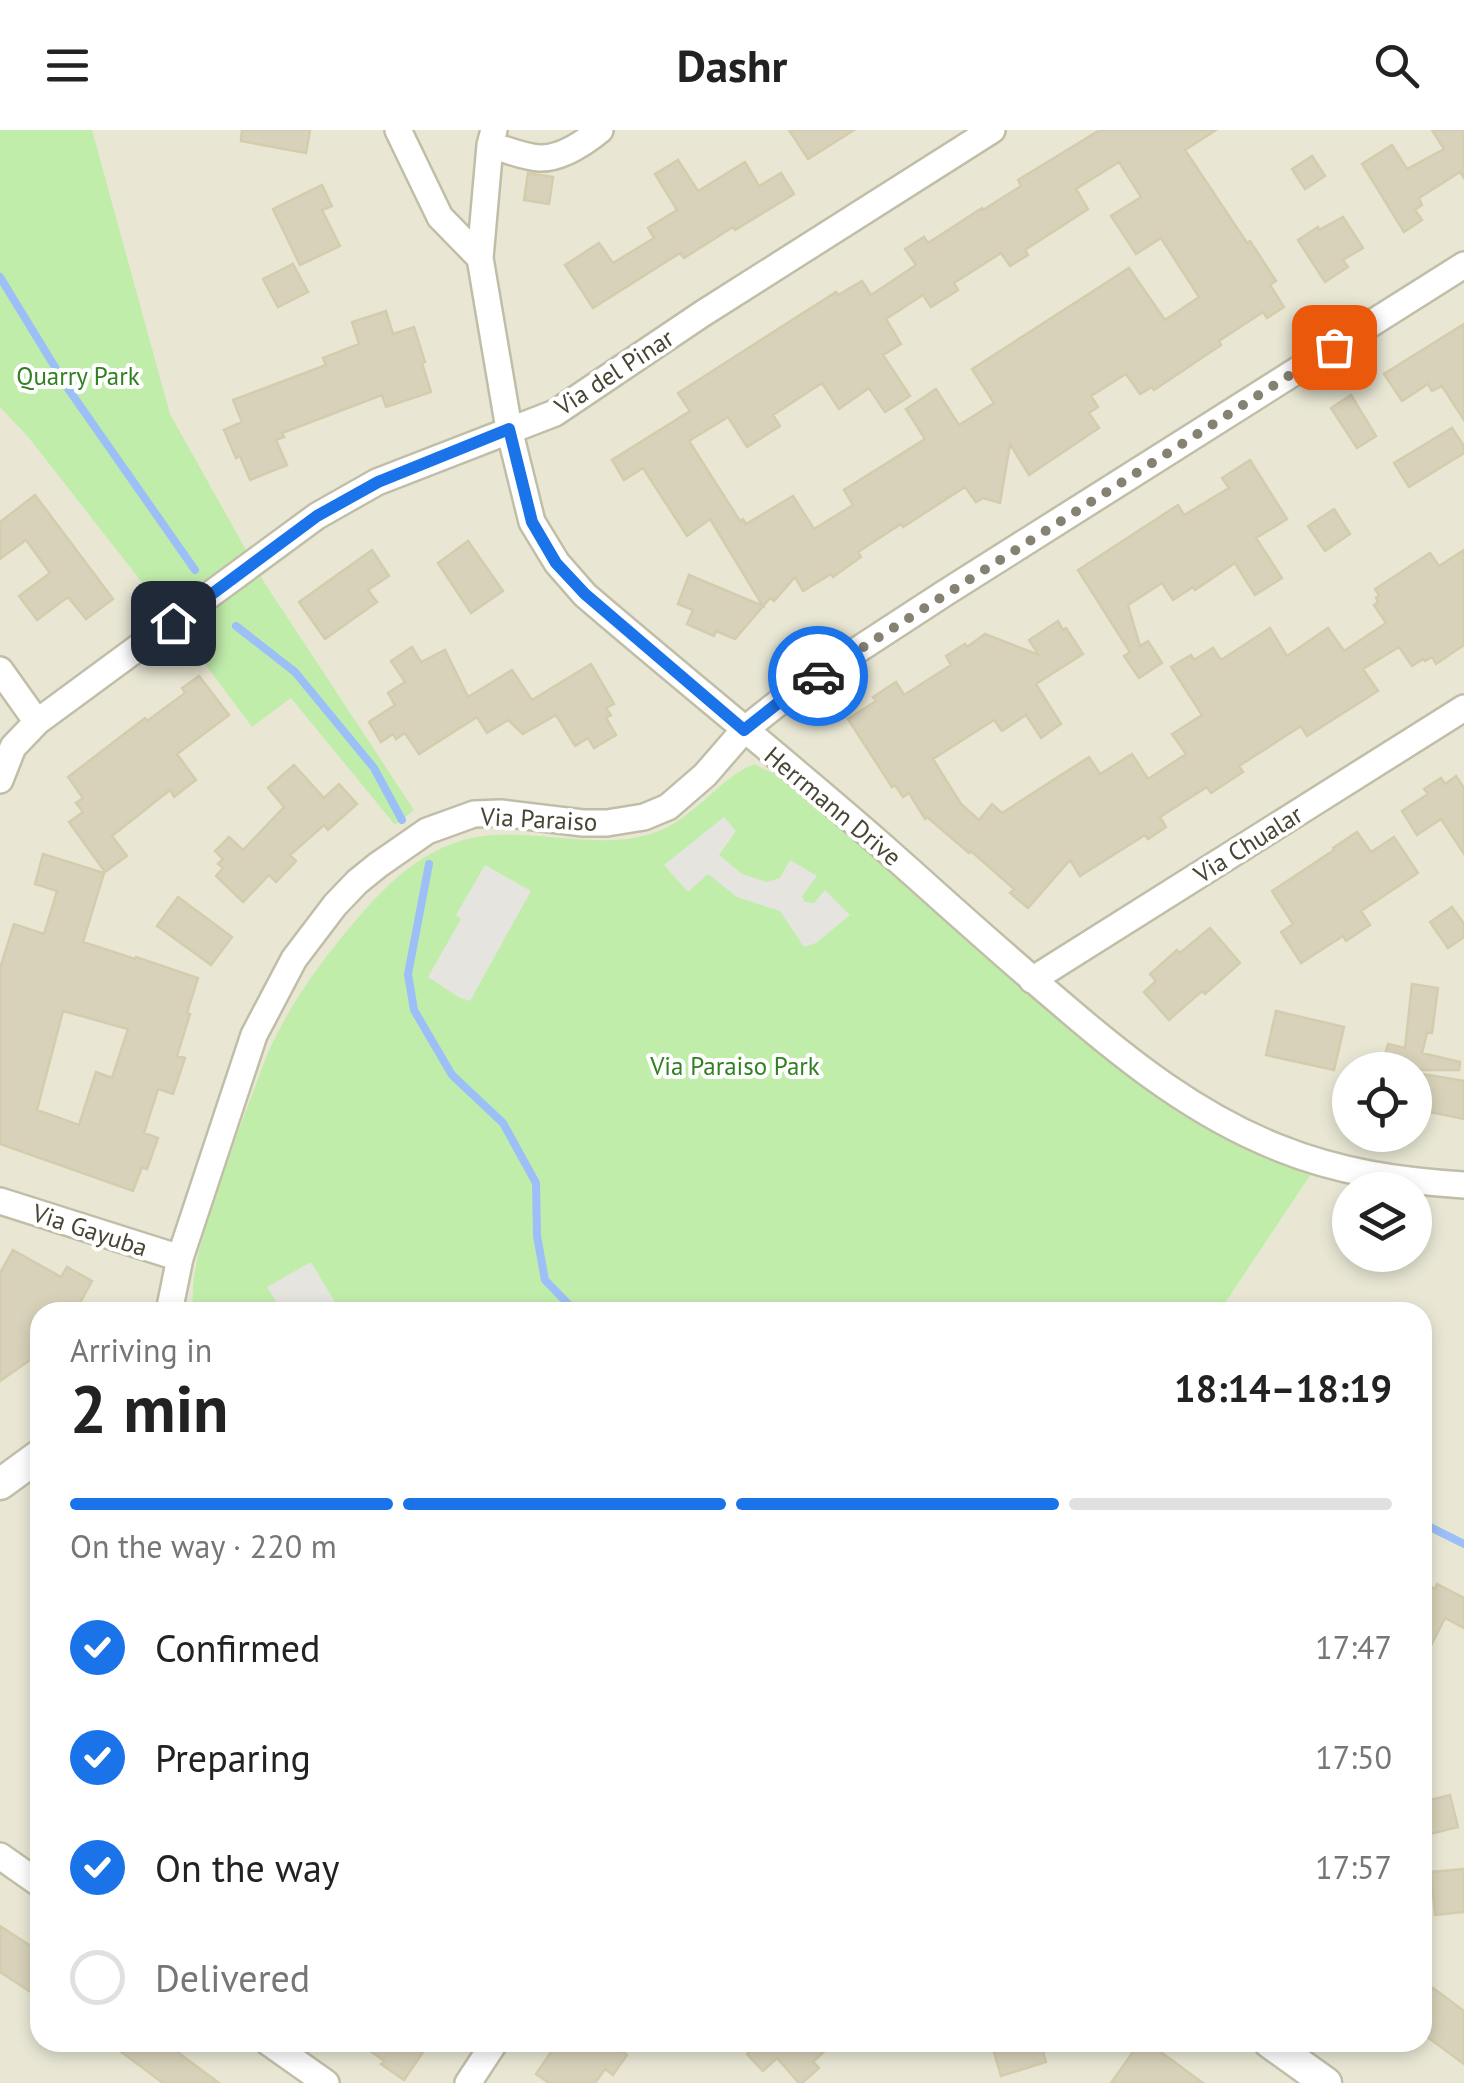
<!DOCTYPE html>
<meta charset="utf-8">
<style>
:root{--surface:#fff;--page:#f2f2f2;--text:#222;--muted:#767676;--line:#e0e0e0;--accent:#1a73e8}
body{margin:0;font-family:"PT Sans",sans-serif;background:var(--page);color:var(--text);height:100vh;display:flex;flex-direction:column;font-size:38px;white-space:nowrap}
*{box-sizing:border-box;margin:0}
p{font-size:32px;color:var(--muted)}
.icon{flex:none;width:55px;height:55px;fill:none;stroke:currentColor;stroke-width:2;stroke-linecap:round;stroke-linejoin:round}
.map{position:relative;flex:1;overflow:hidden}
.drawer{position:absolute;left:30px;top:1172px;width:1402px;height:750px;display:flex;flex-direction:column;background:var(--surface);border-radius:30px;box-shadow:0 5px 15px #0003}
.drawer>*{flex:none}
.buttons{position:absolute;left:1332px;top:922px;display:grid;gap:20px}
.buttons a{display:grid;place-items:center;width:100px;height:100px;border-radius:50%;background:var(--surface);box-shadow:0 5px 15px #0003;font-size:50px}
.pin{position:absolute;display:grid;place-items:center;width:85px;height:85px;color:#fff;margin:-42px;border-radius:20px;box-shadow:0 5px 15px #0006}
.courier{position:absolute;display:grid;place-items:center;width:100px;height:100px;margin:-50px;border:8px solid #1a73e8;border-radius:50%;background:#fff;color:#222;box-shadow:0 2px 12px #0007}
.overview em{font-style:normal;font-weight:600}
.overview div{display:flex;flex-direction:column-reverse}
.overview{display:flex;align-items:center;justify-content:space-between;height:170px;padding:0 40px}
h1{font-size:65px;font-weight:600;line-height:75px}
.bar{display:grid;grid-template-columns:repeat(4,1fr);gap:15px 10px;align-content:center;height:120px;padding:0 40px}
.bar i{height:12px;border-radius:8px;background:var(--line)}
.bar .current{background:var(--accent)}
.bar p{grid-column:span 4}
ol{padding:0 40px;list-style:none}
li{display:flex;align-items:center;gap:30px;height:110px}
li p{margin-inline-start:auto}
li .icon{padding:10px;border-radius:50%;background:var(--accent);color:#fff;stroke-width:4}
li:last-child{color:var(--muted)}
li i{width:55px;height:55px;border:5px solid var(--line);border-radius:50%}
header{display:flex;justify-content:space-between;align-items:center;height:130px;padding:0 40px;background:var(--surface);font-size:45px;font-weight:600}
.map>svg:first-child{display:block}
.residential{fill:#e9e7d4;fill-rule:evenodd}
.green{fill:#c1edab}
.parking{fill:#e5e4df}
.lines{fill:none;stroke-linecap:round;stroke-linejoin:round}
.stream{stroke:#9cbff7;stroke-width:8}
.building{fill:#d8d2ba;stroke:#d3ccad;stroke-width:2.5;fill-rule:evenodd}
.minor-casing{stroke:#c1bea8;stroke-width:30}
.tertiary-casing{stroke:#c1bea8;stroke-width:35}
.minor{stroke:#fff;stroke-width:25}
.tertiary{stroke:#fff;stroke-width:30}
.done{stroke:#858272;stroke-width:10;stroke-dasharray:0 18}
.route{stroke:#1a73e8;stroke-width:12}
.labels{text-anchor:middle;stroke-width:8;stroke-linejoin:round;paint-order:stroke}
.street-label{font-size:25px;fill:#484534;stroke:#fff}
.park-label{font-size:25px;fill:#318022;stroke:#fff}
</style>
<header><svg class="icon" aria-label="menu" viewBox="0 0 24 24"><path d="M4 6h16M4 12h16M4 18h16"/></svg>Dashr<svg class="icon" aria-label="search" viewBox="0 0 24 24"><circle cx="10" cy="10" r="6"/><path d="M15 15l6 6"/></svg></header>
<div class="map">
<svg width="1464" height="1953" viewBox="0 0 1464 1953">
<rect width="100%" height="100%" fill="#f5f3e6"/>
<path class="residential" d="M0 0H1464V1953H0ZM1350 940H1415V1005H1350ZM1350 1060H1415V1125H1350ZM40 1182H1422V1912H40Z"/>
<path class="green" d="M0 0H92L170 284 264 452 414 680 395 695 291 568 252 597 187 510 29 308 0 277Z
M754 634 774 644 803 664 1001 837 1120 937 1190 988 1268 1029 1311 1044 1219 1182H193C190 1135 205 1102 219 1057 230 1023 242 990 255 957 261 941 267 923 275 908 296 865 326 825 357 789 382 760 408 733 444 717 511 687 581 723 647 705 694 692 713 652 754 634Z"/>
<path class="parking" d="M724 687 736 701 719 725 742 744 767 752 780 748 790 730 817 746 802 766 805 772 814 773 825 760 850 785 816 813 804 817 780 781 737 767 708 744 688 762 664 735Z
M485 735 531 761 470 871 460 868 428 847 461 789 456 785Z
M311 1132 341 1182H282L267 1157Z"/>
<g class="lines">
<path class="stream" d="M0 147 69 260 195 440
M236 496 295 542 374 638 402 690
M429 734 408 844 414 880 452 945 503 993 536 1053 537 1106 545 1150 576 1182
M1422 1393 1464 1414"/>
</g>
<path class="building" d="M242 0H310L306 23 241 11Z
M789 0H854L808 29Z
M1100 0H1216L1185 20 1247 113 1250 111 1276 151 1270 155 1284 177 1267 188 1263 182 1219 211 1221 215 1154 260 1152 257 1140 264 1126 244 1091 266 1098 277 1089 283 1099 298 1029 345 1010 314 1000 373 983 368 976 372 965 357 903 397 901 394 858 422 861 427 833 447 831 444 803 461 795 447 774 471 770 468 735 509 716 501 714 506 687 494 693 480 678 474 689 445 763 476 710 389 687 406 643 338 624 350 612 330 690 281 678 263 836 162 838 165 862 151 871 165 916 135 905 119 924 107 928 113 982 78 983 80 1021 56 1018 50ZM1119 32 1141 67 1111 86 1136 124 1161 108 1199 167 1165 190 1129 138 972 239 994 273 959 295 936 259 906 279 925 309 844 360 853 375 814 399 793 366 746 394 743 389 740 391 689 311 728 287 747 317 780 296 773 285 822 253 839 279 869 258 885 282 910 266 883 225 901 214 886 189 923 165 931 177 958 160 954 153 1001 123 1010 136 1028 125 1025 120 1088 79 1076 59Z
M1432 0H1464V48L1460 42 1419 68 1422 75 1415 80 1422 90 1404 102 1362 34 1392 15 1407 39 1444 19Z
M1312 26 1325 46 1305 59 1292 39Z
M678 30 698 61 745 32 759 56 781 43 794 64 735 100 733 97 684 128 680 123 593 178 565 135 599 113 613 133 654 108 648 98 677 80 655 44Z
M528 43 553 47 549 74 524 70Z
M322 55 332 76 322 80 340 116 300 135 273 79Z
M1343 87 1363 118 1343 130 1348 137 1325 152 1298 110 1318 97 1319 100Z
M293 134 308 162 278 177 263 149Z
M386 181 393 204 414 197 425 232 422 233 431 262 386 277 382 265 282 303 284 307 276 310 287 335 250 350 240 326 236 328 224 300 242 292 233 270 326 235 323 228 359 214 352 192Z
M1464 194V290L1442 256 1432 261 1428 254 1402 271 1384 244Z
M1351 265 1376 306 1357 318 1331 278Z
M1452 298 1464 316V323L1409 357 1394 333Z
M1250 330 1287 389 1256 408 1282 448 1255 465 1235 433 1195 460 1193 457 1173 470 1162 453 1128 475 1140 516 1148 511 1162 533 1139 548 1124 526 1130 522 1078 440 1178 375 1184 385 1229 358 1222 348Z
M35 365 113 469 86 489 68 467 37 490 19 466 50 443 26 410 0 429V392Z
M1334 379 1350 404 1325 421 1308 396Z
M468 411 503 461 471 483 438 433Z
M372 420 389 446 368 460 377 472 325 509 299 472Z
M1464 420V515L1436 534 1432 527 1425 531 1423 529 1412 536 1399 517 1363 539 1378 561 1307 606 1301 596 1239 636 1243 642 1211 663 1207 657 1160 687 1166 697 1148 709 1145 705 1080 746 1070 730 1028 778 1010 763 1014 759 971 721 969 723 927 687 925 689 909 663 903 667 895 655 892 657 848 589 876 571 873 567 896 552 904 565 951 535 946 526 965 514 967 517 985 504 1039 525 1029 510 1058 491 1063 500 1066 498 1083 524 1036 554 1061 594 1041 608 1026 585 1002 601 994 590 933 629 961 674 979 690 992 674 1002 683 1089 627 1100 644 1132 624 1148 649 1186 624 1172 604 1202 585 1171 537 1191 525 1194 530 1213 518 1221 530 1270 498 1287 526 1328 498 1344 521 1386 493 1374 475 1378 472 1376 468 1379 465 1375 459 1430 423 1439 436Z
M412 517 421 532 445 520 468 567 512 540 532 570 591 534 614 574 606 578 611 585 606 588 616 605 594 618 588 608 575 616 556 585 523 604 508 590 487 603 477 587 419 624 405 603 396 609 393 604 381 612 369 592 395 575 388 563 405 552 391 531Z
M199 546 229 585 177 624 196 650 174 667 170 660 112 706 127 726 105 742 69 692 83 682 76 673 83 668 68 647 145 588 147 591 185 563 182 558Z
M294 635 324 668 339 654 357 674 328 700 324 695 290 725 296 731 276 752 269 745 243 772 216 746 223 738 218 734 223 729 215 721 229 707 243 720 284 677 268 658Z
M1456 646 1464 658V724L1441 689 1417 705 1402 681 1428 664 1424 659 1441 648 1445 654Z
M1357 702 1371 722 1394 707 1418 743 1361 781 1370 795 1346 811 1343 806 1301 833 1281 802 1293 794 1272 761 1334 720 1333 718Z
M43 724 104 743 83 812 135 829 136 827 198 848 187 883 190 884 177 926 185 928 173 964 158 959 144 1003 158 1008 147 1039 142 1037 133 1061 0 1014V838L14 794 44 804 57 761 35 754ZM63 881 128 899 112 948 96 942 79 995 37 980Z
M178 767 232 807 211 835 157 796Z
M1452 777 1464 794V807L1448 818 1430 792Z
M1210 798 1240 833 1205 864 1202 861 1169 890 1144 862 1156 851 1150 844 1177 820 1180 823Z
M1412 854 1438 858 1432 903H1427L1422 923 1460 932 1459 940H1418L1417 943 1464 951V989L1415 979V940H1381L1388 914 1405 918Z
M1276 881 1344 897 1334 940 1266 925Z
M13 1120 61 1147 67 1137 92 1151 75 1182H40V1223L0 1251V1143Z
M1422 1453 1435 1459 1437 1454 1464 1468V1498L1445 1488 1422 1533Z
M1450 1665 1458 1697 1422 1706V1672Z
M1464 1739V1782L1435 1785 1431 1742Z
M0 1796 40 1822V1868L0 1842Z
M1433 1858 1464 1881V1934L1422 1903V1871Z
M108 1912H164L219 1953H163Z
M358 1912H430L404 1950 381 1934 384 1931Z
M558 1912H611L627 1925 613 1945 605 1939 595 1953H549L536 1944Z
M760 1912H834L813 1932 819 1938 802 1953H799L777 1928 763 1941 747 1924Z
M991 1912H1040L1046 1932 1001 1946Z
M1140 1912H1147L1203 1953H1111Z"/>
<g class="lines">
<defs>
<path id="minor" d="M398 0 440 87 480 128
M494 0 490 15 480 128 509 299 532 392 557 433 585 465C683 549 784 630 881 715 942 769 1002 824 1064 876 1129 932 1198 986 1279 1018 1338 1042 1400 1051 1464 1055
M490 15C505 19 523 27 539 28 560 29 584 13 600 0
M0 540 37 592
M0 650 13 617 37 592 317 386 377 352 555 283 702 184 992 0
M1032 850 1464 578
M0 1071 180 1128
M169 1182 180 1128 254 905 294 829 335 775 357 752 378 735 427 701 474 684 501 683 583 693H607L644 687 668 677 705 645 744 600 787 566 945 463 1464 135
M0 1726 40 1754
M268 1912 326 1953
M468 1953 495 1912"/>
<path id="tertiary" d="M0 1354 40 1325
M1269 1912 1326 1953"/>
</defs>
<use href="#minor" class="minor-casing"/>
<use href="#tertiary" class="tertiary-casing"/>
<use href="#minor" class="minor"/>
<use href="#tertiary" class="tertiary"/>
</g>
<g class="lines">
<path class="done" d="M818 546 1334 217"/>
<path class="route" d="M173 493 317 386 378 352 509 299 532 392 556 433 585 464 744 600 787 566 818 546"/>
</g>
<g class="labels">
<g class="street-label">
<text transform="translate(614 242) rotate(-33)" y="9">Via del Pinar</text>
<text transform="translate(833 676) rotate(40)" y="9">Herrmann Drive</text>
<text transform="translate(539 689) rotate(3)" y="9">Via Paraiso</text>
<text transform="translate(1248 714) rotate(-32)" y="9">Via Chualar</text>
<text transform="translate(90 1100) rotate(18)" y="9">Via Gayuba</text>
</g>
<g class="park-label">
<text x="78" y="255">Quarry Park</text>
<text x="735" y="945">Via Paraiso Park</text>
</g>
</g>
</svg>
<div class="buttons">
<a><svg class="icon" aria-label="locate" viewBox="0 0 24 24"><circle cx="12" cy="12" r="6"/><path d="M12 2v4M12 18v4M2 12h4M18 12h4"/></svg></a>
<a><svg class="icon" aria-label="layers" viewBox="0 0 24 24"><path d="M12 4l9 5-9 5-9-5zM3 14l9 5 9-5"/></svg></a>
</div>
<div class="pin" style="left:1334px;top:217px;background:#ea580c"><svg class="icon" aria-label="bag" viewBox="0 0 24 24"><path d="M5 8h14l-1 12H6zM9 8a3 3 0 0 1 6 0"/></svg></div>
<div class="pin" style="left:173px;top:493px;background:#1f2937"><svg class="icon" aria-label="home" viewBox="0 0 24 24"><path d="M3 11l9-7 9 7M6 9v11h12V9"/></svg></div>
<div class="courier" style="left:818px;top:546px"><svg class="icon" aria-label="car" viewBox="0 0 24 24"><path d="M5 17H2v-5l4-1 3-4h7l3 4 3 1v5h-3M9 17h6M6 11h13"/><circle cx="7" cy="17" r="2"/><circle cx="17" cy="17" r="2"/></svg></div>
<section class="drawer">
<div class="overview"><div><h1>2 min</h1><p>Arriving in</p></div><em>18:14–18:19</em></div>
<div class="bar"><i class="current"></i><i class="current"></i><i class="current"></i><i></i><p>On the way · 220 m</p></div>
<ol>
<li><svg class="icon" aria-label="check" viewBox="0 0 24 24"><path d="M5 12l5 5 9-10"/></svg>Confirmed<p>17:47</p></li>
<li><svg class="icon" aria-label="check" viewBox="0 0 24 24"><path d="M5 12l5 5 9-10"/></svg>Preparing<p>17:50</p></li>
<li><svg class="icon" aria-label="check" viewBox="0 0 24 24"><path d="M5 12l5 5 9-10"/></svg>On the way<p>17:57</p></li>
<li><i></i>Delivered</li>
</ol>
</section>
</div>
